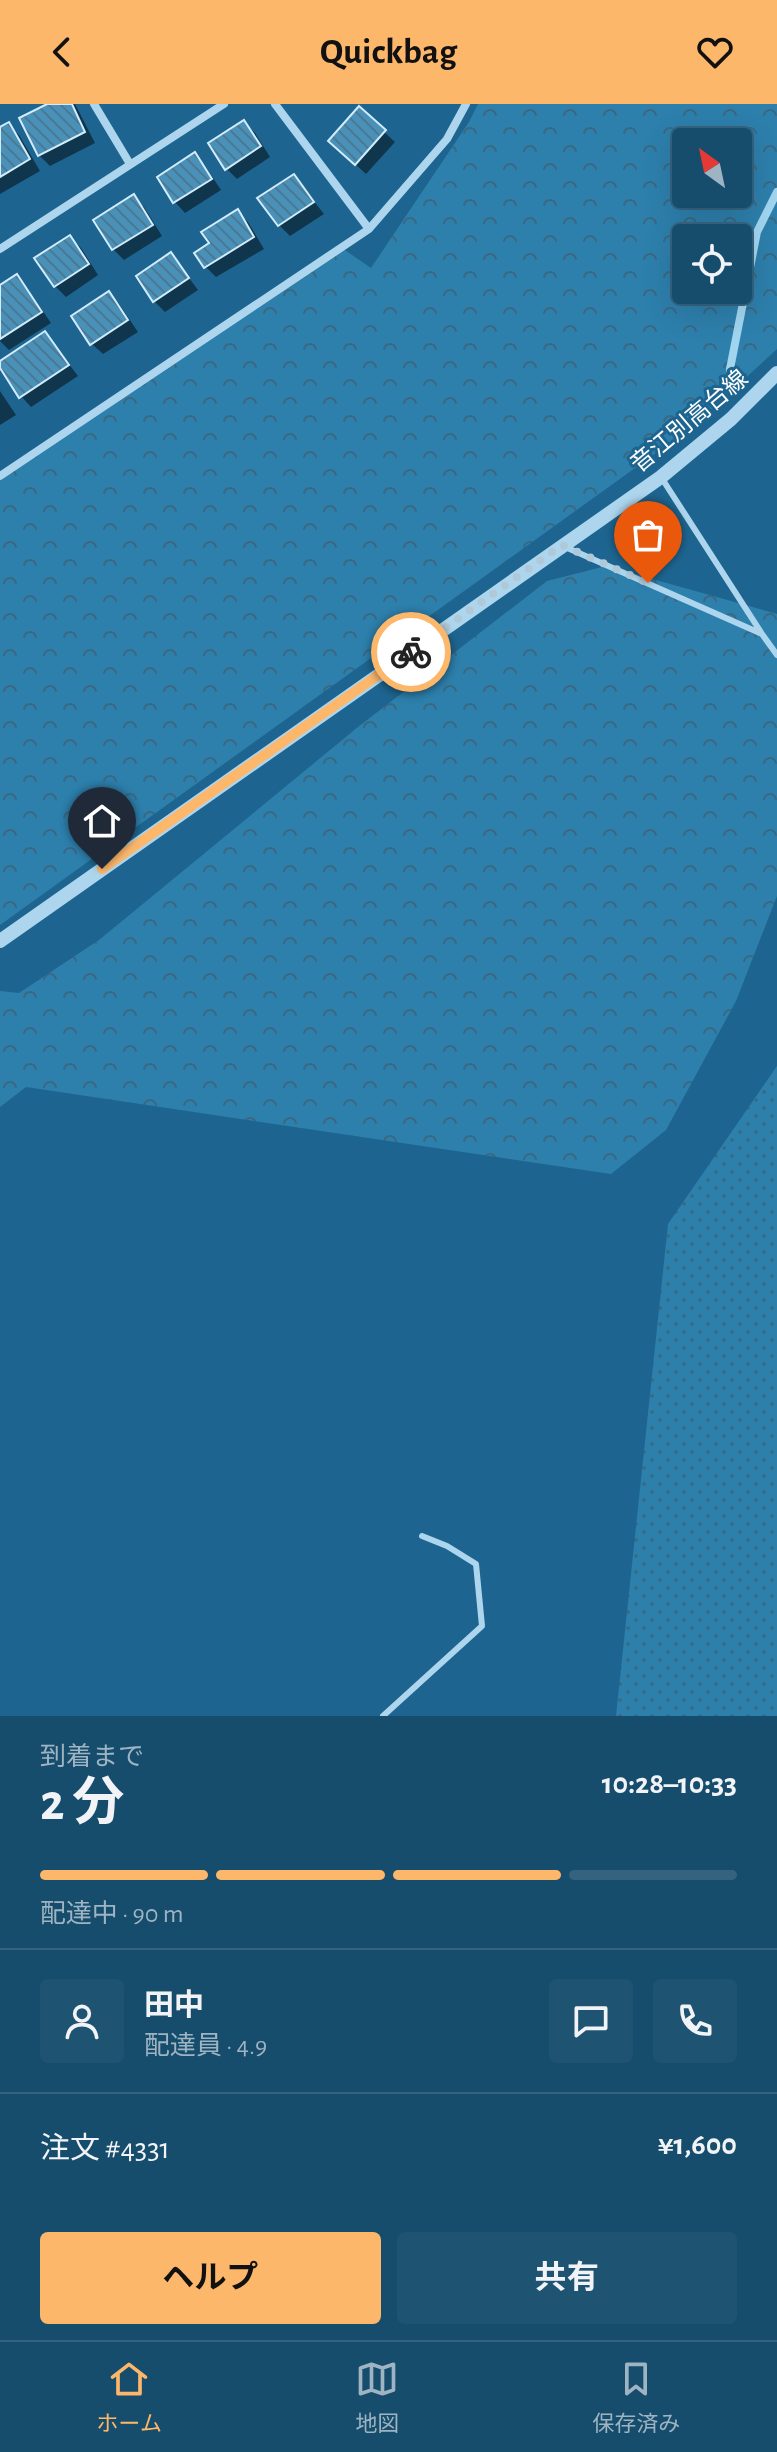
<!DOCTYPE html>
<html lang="ja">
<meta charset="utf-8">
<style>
:root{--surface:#164c6c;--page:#1f5372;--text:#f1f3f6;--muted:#9eb4c2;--line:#35637f;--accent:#fdb76b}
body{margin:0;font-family:"Alegreya Sans","Noto Sans JP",sans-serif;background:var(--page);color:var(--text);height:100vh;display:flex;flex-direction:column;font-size:30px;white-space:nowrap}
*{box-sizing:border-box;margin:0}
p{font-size:26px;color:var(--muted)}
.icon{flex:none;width:44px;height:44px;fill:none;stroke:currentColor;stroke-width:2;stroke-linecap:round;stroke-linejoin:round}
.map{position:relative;height:1612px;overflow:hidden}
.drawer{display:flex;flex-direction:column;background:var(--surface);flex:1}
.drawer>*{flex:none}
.needle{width:52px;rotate:327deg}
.tools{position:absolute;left:672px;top:24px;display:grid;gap:16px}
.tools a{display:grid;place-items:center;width:80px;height:80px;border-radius:8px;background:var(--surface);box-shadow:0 8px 32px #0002,0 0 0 2px var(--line);font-size:40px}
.pin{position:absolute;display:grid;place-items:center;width:68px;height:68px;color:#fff;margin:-82px -34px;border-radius:50% 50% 50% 0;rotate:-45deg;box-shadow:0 0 8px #0007}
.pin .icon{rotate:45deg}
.courier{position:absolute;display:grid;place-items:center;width:80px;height:80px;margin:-40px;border:6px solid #fdb76b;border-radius:50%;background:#fff;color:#222;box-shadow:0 2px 10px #0007}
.head em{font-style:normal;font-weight:700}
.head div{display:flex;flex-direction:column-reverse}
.head{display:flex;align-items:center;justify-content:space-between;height:136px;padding:0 40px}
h1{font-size:52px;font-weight:700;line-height:60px}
.bar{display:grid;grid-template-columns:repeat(4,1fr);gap:12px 8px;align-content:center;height:96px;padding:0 40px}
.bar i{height:10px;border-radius:6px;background:var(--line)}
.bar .current{background:var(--accent)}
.bar p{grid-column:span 4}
.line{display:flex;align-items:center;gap:20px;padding:0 40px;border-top:2px solid var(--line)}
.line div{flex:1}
.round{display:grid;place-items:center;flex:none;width:84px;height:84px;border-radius:8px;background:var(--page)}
.button{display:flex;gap:16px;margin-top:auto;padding:16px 40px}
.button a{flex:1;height:92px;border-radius:8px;background:var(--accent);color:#111;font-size:32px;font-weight:700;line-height:92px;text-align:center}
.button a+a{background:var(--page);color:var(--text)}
header{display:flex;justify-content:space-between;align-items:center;height:104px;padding:0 40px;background:var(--accent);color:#111;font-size:36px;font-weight:700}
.tab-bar{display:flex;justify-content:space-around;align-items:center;height:112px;border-top:2px solid var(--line);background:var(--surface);font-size:22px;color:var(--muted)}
.tab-bar a{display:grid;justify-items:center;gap:4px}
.tab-bar .current{color:var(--accent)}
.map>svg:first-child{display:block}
.grass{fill:url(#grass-dots)}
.forest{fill:url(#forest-crowns);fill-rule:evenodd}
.shadow{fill:#0007}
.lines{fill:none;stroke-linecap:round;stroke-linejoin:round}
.stream{stroke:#a0d4ef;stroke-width:8}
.building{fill:url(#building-back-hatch);stroke:#d2ecfa;stroke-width:2}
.service{stroke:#add6ee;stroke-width:6}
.minor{stroke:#add6ee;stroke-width:8}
.tertiary{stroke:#add6ee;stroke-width:14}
.done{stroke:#b0c9d8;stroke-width:8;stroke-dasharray:0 14.4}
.route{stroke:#fdb76b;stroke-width:10}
.labels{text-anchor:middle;stroke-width:6;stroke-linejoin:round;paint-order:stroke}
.street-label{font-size:24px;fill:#fff;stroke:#1d6590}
</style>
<header><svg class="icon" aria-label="back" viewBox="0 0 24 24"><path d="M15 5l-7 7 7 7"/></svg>Quickbag<svg class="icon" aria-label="heart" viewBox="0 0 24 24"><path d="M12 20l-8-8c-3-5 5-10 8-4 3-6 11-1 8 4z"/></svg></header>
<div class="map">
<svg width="777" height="1612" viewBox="0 0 777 1612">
<defs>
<pattern id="grass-dots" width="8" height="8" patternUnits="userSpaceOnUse" patternTransform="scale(2)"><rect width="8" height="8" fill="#2d7fac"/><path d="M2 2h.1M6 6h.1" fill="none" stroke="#3b6881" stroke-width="1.8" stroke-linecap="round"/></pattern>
<pattern id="forest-crowns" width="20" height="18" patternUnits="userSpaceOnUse" patternTransform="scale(2)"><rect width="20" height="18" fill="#2d7fac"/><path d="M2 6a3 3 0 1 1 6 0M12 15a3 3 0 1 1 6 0" fill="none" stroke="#3b6881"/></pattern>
<pattern id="building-back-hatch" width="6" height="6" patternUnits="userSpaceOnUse" patternTransform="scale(2)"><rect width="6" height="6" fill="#4a91b9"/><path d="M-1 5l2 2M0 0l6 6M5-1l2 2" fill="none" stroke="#4b7993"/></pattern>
</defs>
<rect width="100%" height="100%" fill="#1d6590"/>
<path class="grass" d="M777 962V1612H616L668 1120Z"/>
<path class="forest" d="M478 0H777V245L692 323 0 821V372L342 144 371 164 469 18ZM686 38H738V90H686ZM686 134H738V186H686Z
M606 462 777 510V792L736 897 666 1026 611 1070 26 983 0 1003V887L19 889 99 836 358 623 547 477Z"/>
<path class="shadow" d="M51 0H75L95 39 50 62 39 51Z
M244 18 255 29 270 53 237 75 226 64Z
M8 20 19 31 40 67 0 90V25Z
M384 28 395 38 366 70 341 47Z
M194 51 205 62 221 86 185 109 175 98Z
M294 72 324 110 290 132 279 121Z
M133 93 144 103 162 132 124 156 113 145Z
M237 108 248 118 264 145 216 173 206 163 212 139Z
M70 133 81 144 98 171 66 193 55 182Z
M171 150 198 186 165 208 154 197Z
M16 173 27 184 51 219 9 246 0 237V184Z
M108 189 119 200 138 228 103 250 92 240Z
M45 229 78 272 31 303 21 292 0 259Z
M0 287 16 311 0 321Z"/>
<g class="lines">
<path class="stream" d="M730 265 757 128 777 88"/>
</g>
<path class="building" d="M47 0H72L85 28 38 52 19 14Z
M359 2 386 26 355 61 328 37Z
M244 16 261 42 225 66 208 39Z
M9 18 30 55 0 73V23Z
M195 48 212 75 173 99 157 73Z
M294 70 314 98 278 122 257 94Z
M134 90 153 121 112 146 93 116Z
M238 105 254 133 204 164 194 149 209 139 201 128Z
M70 131 89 160 54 183 34 154Z
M171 148 189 174 153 198 136 172Z
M17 170 42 208 0 235V181Z
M109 187 128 216 90 241 71 212Z
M45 227 69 261 19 294 0 264V257Z"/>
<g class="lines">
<path class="service" d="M563 442 762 530 661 373
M762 530 777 551
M383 1612 482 1522 476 1460 447 1442 422 1432"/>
<path class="minor" d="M94 0 130 60
M275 0 369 125
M0 145 224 0
M0 372 369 125 447 35 466 0"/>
<path class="tertiary" d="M0 837 661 373 731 315 777 269"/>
</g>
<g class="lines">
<path class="done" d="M411 548 562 441 648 479"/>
<path class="route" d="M102 765 411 548"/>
</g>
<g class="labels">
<g class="street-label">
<text transform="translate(689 317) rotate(-40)" y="8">音江別高台線</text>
</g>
</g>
</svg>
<div class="tools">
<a><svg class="needle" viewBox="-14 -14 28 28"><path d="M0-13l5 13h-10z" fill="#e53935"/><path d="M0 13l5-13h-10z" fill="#9eb4c2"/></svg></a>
<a><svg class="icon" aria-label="locate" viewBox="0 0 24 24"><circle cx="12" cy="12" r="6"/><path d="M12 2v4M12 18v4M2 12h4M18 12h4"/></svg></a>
</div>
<div class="pin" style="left:648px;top:479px;background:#ea580c"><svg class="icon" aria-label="bag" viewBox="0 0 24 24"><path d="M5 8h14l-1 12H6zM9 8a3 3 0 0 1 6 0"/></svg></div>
<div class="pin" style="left:102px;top:765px;background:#1f2937"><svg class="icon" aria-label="home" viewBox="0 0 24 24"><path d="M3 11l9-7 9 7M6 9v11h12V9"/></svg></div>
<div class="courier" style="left:411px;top:548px"><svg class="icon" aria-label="bike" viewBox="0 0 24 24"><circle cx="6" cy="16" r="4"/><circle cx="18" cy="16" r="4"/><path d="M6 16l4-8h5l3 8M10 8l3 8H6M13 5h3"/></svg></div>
</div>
<section class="drawer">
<div class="head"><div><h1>2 分</h1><p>到着まで</p></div><em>10:28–10:33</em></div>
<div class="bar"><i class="current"></i><i class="current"></i><i class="current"></i><i></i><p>配達中 · 90 m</p></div>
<div class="line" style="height:144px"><a class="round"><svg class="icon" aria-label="person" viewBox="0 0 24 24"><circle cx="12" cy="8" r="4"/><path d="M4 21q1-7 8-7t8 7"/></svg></a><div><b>田中</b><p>配達員 · 4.9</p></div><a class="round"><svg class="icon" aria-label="chat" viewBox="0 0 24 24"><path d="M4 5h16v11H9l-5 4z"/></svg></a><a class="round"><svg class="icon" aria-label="phone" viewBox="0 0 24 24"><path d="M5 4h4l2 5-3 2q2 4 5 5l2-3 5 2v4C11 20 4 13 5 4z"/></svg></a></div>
<div class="line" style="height:104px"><div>注文 #4331</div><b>¥1,600</b></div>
<div class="button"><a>ヘルプ</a><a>共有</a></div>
</section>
<nav class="tab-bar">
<a class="current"><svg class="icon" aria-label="home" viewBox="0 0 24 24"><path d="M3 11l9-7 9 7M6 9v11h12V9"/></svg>ホーム</a>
<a><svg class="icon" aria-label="map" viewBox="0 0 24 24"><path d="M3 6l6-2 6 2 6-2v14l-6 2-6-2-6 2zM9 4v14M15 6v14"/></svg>地図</a>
<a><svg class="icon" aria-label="saved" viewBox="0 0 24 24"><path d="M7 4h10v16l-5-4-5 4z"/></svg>保存済み</a>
</nav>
